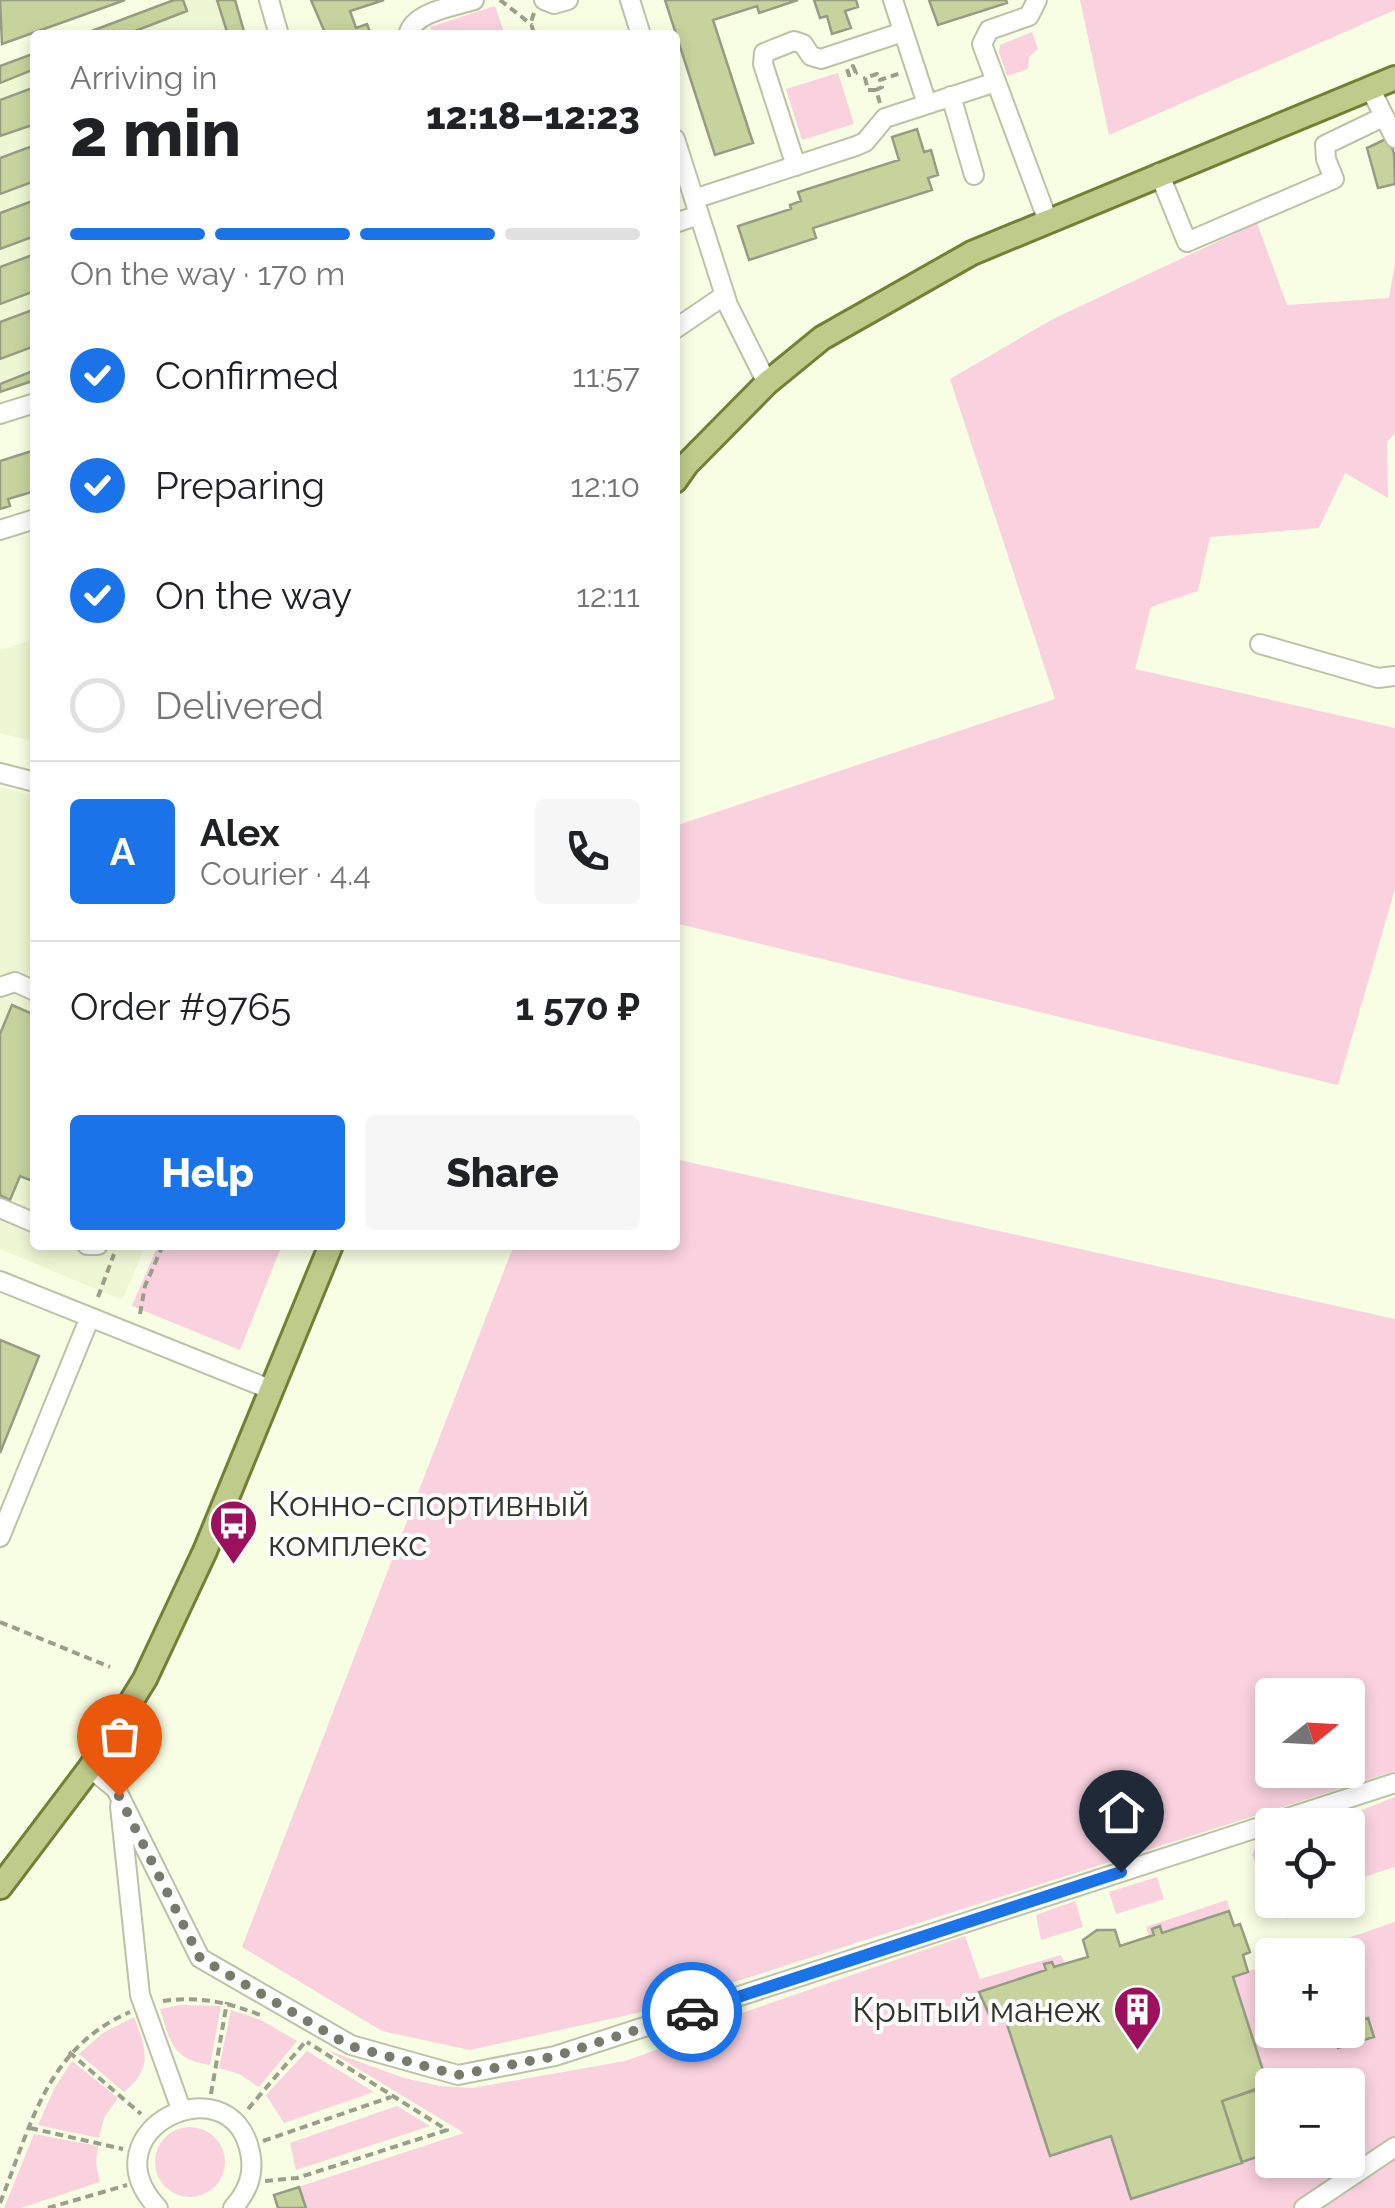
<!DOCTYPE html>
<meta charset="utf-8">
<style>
:root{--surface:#fff;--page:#f6f6f6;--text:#202124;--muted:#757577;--line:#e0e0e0;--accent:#1a73e8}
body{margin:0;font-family:Raleway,sans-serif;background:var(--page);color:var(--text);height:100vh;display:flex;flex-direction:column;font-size:38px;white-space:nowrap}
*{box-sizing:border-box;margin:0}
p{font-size:32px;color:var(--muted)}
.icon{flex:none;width:55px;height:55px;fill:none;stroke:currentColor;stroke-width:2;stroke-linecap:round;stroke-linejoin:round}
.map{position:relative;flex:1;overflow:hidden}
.panel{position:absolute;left:30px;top:30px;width:650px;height:1220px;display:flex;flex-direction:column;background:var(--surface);border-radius:10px;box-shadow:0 5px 15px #0003}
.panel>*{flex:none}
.needle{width:65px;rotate:72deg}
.controls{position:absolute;left:1255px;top:1678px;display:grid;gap:20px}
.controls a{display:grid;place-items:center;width:110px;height:110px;border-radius:10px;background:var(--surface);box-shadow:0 5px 15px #0003;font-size:50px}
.pin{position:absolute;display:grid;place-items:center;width:85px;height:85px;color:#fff;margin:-102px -42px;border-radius:50% 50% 50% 0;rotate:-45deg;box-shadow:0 0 10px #0007}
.pin .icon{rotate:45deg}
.courier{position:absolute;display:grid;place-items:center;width:100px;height:100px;margin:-50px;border:8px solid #1a73e8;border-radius:50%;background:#fff;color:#222;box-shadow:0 2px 12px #0007}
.head em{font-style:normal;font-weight:800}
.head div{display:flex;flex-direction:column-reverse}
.head{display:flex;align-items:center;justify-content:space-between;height:170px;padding:0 40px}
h1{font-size:65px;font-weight:800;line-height:75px}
.bar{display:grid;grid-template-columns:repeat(4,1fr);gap:15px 10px;align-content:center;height:120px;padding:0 40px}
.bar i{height:12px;border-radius:8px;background:var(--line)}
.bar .active{background:var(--accent)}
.bar p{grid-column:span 4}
.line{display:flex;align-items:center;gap:25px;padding:0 40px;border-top:2px solid var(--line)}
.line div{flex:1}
.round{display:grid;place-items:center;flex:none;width:105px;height:105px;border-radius:10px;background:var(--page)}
ol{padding:0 40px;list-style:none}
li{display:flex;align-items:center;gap:30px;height:110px}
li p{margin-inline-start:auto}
li .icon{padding:10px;border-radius:50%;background:var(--accent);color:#fff;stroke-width:4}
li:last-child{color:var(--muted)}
li i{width:55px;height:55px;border:5px solid var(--line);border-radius:50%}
.button{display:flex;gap:20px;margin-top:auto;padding:20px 40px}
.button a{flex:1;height:115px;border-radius:10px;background:var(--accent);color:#fff;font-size:40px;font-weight:800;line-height:115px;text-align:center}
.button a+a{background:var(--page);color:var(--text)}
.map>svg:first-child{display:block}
.built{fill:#eef7d4}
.green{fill:#f9d1df;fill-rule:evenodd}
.building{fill:#c6d39d;stroke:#959c83;stroke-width:2.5}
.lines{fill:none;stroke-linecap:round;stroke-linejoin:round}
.minor-casing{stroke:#bcc2a8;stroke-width:22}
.major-casing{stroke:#728036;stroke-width:28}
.path{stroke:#9a9f8c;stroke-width:4;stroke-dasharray:8 5;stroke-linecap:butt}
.minor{stroke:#fff;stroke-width:18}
.major{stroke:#bfcb8b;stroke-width:22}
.done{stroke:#777b6b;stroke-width:10;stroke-dasharray:0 18}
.route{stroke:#1a73e8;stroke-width:12}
.labels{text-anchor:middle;stroke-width:8;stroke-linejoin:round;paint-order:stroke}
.poi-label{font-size:35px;fill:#32352a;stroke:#fff;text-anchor:start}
</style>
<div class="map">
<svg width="1395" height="2208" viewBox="0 0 1395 2208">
<rect width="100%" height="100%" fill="#f7fee3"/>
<path class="built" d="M174 0H235L245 35H81Z
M35 53V380L0 392V66Z
M35 639V742L0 733V650Z
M0 787 35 796V1245H146L122 1300 0 1249Z"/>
<path class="green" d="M1080 0H1395V10L1109 135Z
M495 6 505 35H433L430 27Z
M1032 32 1038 49 1029 57 1028 69 1007 76 999 52 1000 45Z
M838 73 854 124 802 140 786 89Z
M1257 223 1287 305 1389 298 1395 263V433L1387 442 1388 498 1345 473 1319 528 1210 537 1198 591 1151 607 1135 669 1395 728V889L1338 1085 675 923V826L1055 699 950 379 1053 319Z
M675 1159 1395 1319V1771L637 2013 470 2050 382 2031 242 1947 514 1245H675ZM1272 1695H1348V1770H1272Z
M158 1245H282L240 1350 132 1306Z
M1395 1797V1867L1348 1882V1825H1337L1339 1819Z
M1272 1839V1900H1294L1283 1904 1288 1919 1275 1913 1252 1855 1257 1843Z
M1157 1877 1164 1899 1116 1914 1109 1892Z
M1227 1900 1230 1911 1149 1937 1146 1927Z
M1075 1901 1083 1927 1041 1940 1036 1915Z
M1230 1913 1249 1971 1272 1964V2030H1348V1955H1298L1395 1922V2208H278L274 2195 464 2133 327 2050 404 2078 440 2086 472 2088 625 2061 699 2035 739 2014 965 1936 980 1979 1061 1955 1065 1964 980 1994ZM1272 2085H1348V2160H1272Z
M181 2005 221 2006 210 2065C172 2059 171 2043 160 2009Z
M231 2010 261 2020 297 2041 259 2087 239 2074 219 2068Z
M134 2017C146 2049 154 2068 124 2092L79 2054 103 2033Z
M307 2051 374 2092 284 2123 266 2095Z
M72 2061 118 2098 104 2118 99 2138 38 2125 54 2089Z
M397 2106 430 2126 296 2170 290 2143Z
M155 2162a35 35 0 1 1 70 0a35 35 0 1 1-70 0Z
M34 2134 98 2146 96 2164 100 2182 21 2208H4Z"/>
<path class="building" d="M0 0H125L2 44Z
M174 0H183L187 11 125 35H81Z
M217 0H235L245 35H228Z
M311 0H384L350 11 356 28 367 24 371 35H326Z
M665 0H798L759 13 757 6 713 20 753 143 715 155Z
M814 0H856L858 7 845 11 851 28 832 34 827 16 820 18Z
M929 0H1006L1007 3 938 25Z
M35 53V69L0 83V66Z
M35 87V124L0 136V100Z
M917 129 924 152 931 150 938 175 928 178 932 190 813 228 816 238 749 260 738 226 791 209 790 205 801 201 798 192 899 160 892 137Z
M1388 138 1394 153 1395 184 1378 188 1367 148Z
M35 145V181L0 194V158Z
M35 200V236L0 249V213Z
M35 254V291L0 304V267Z
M35 309V346L0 359V322Z
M35 370V380L0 392V384Z
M35 450V491L8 499 10 506 0 509V461Z
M12 1005 35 1015V1182L20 1176 10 1200 0 1195V1034Z
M0 1340 39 1356 0 1453Z
M1229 1911 1234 1926 1240 1924 1250 1952 1243 1955 1248 1972 1233 1977 1268 2086 1222 2101 1242 2163 1131 2199 1111 2136 1050 2156 1003 2012V2018L992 2021 979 1992 1046 1970 1044 1964 1052 1962 1054 1967 1088 1957 1083 1940 1097 1930H1115L1120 1946 1154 1935 1152 1929 1160 1926 1162 1933Z
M1368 2018 1374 2037 1338 2048 1333 2030H1348V2024Z
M1313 2069 1318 2085H1272V2152L1242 2162 1222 2101Z
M299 2187 306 2208H278L274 2195Z"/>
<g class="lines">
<defs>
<path id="minor" d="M269 0 279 35
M544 0 554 4 568 0
M630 0 641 35
M893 0 927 104
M1037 0 1029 16 989 30 982 44 1048 221
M408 35C414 11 453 7 474 0
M1370 88 1395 138
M951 96 974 175
M675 139 728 305 767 383
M796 166 763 64 764 53 794 41 803 44 811 56 821 59 903 32
M1159 173 1187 242 1334 179 1326 159 1325 145 1383 117
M694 199 856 146 865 142 885 118 996 82
M675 223 699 215
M675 329 725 295
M0 414 35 403
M0 530 35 519
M1260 644 1378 678 1395 676
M0 773 35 782
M0 987 15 982 35 991
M0 1208 35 1223
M87 1245H98
M0 1281 272 1390
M0 1537 90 1317
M90 1768 116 1789 200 1958 351 2045 458 2075 555 2056 1395 1783
M120 1806 140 1995 181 2109
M158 2208C84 2130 231 2060 250 2152 255 2175 247 2192 233 2208
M1304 2208 1395 2147"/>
<path id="major" d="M675 481 687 464 767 383 822 338 972 253 1395 78
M0 1887 90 1768 145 1679 205 1551 331 1245"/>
</defs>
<use href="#minor" class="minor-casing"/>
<use href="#major" class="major-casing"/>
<path class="path" d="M500 0 532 25
M534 13 531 22 534 35
M853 66 856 73 849 75 847 69Z
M876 90H868L865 78 877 74 880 80
M880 103 876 90 882 87 880 80 901 73
M98 1297 114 1254
M140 1314 145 1286 163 1245
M0 1622 110 1667
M163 2001C199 1996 227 2002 260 2015
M69 2052 141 2114
M211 2094 227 2002
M248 2109 306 2041
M30 2128 123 2149
M263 2141 391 2097
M265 2181 297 2178 447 2130 307 2042
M0 2203C31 2126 46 2048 130 2012
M48 2208 127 2185"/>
<use href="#minor" class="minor"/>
<use href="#major" class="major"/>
</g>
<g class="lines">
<path class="done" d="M119 1796 200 1958 350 2046 458 2075 556 2056 692 2012"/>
<path class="route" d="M692 2012 1121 1872"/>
</g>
<defs>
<symbol id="bus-pin" viewBox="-11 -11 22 30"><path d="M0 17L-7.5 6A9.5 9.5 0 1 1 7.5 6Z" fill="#9d105d" stroke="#fff"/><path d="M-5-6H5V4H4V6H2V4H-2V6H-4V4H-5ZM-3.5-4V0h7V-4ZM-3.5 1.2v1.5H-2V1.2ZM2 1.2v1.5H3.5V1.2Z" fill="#fff"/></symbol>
<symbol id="building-pin" viewBox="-11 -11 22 30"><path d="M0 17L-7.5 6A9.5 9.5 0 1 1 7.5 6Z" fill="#9d105d" stroke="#fff"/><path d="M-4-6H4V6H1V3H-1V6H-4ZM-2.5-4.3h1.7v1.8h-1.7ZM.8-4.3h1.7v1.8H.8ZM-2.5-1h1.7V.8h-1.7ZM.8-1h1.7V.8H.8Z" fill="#fff"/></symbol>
</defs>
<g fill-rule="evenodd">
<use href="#bus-pin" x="206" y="1496" width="55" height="75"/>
<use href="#building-pin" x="1110" y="1982" width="55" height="75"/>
</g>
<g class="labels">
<g class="poi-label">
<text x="268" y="1516">Конно-спортивный<tspan x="268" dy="40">комплекс</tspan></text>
<text x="1102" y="2022" text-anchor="end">Крытый манеж</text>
</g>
</g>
</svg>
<div class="controls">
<a><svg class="needle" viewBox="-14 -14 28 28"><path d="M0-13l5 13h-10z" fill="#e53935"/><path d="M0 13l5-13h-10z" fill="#757577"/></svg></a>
<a><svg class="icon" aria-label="locate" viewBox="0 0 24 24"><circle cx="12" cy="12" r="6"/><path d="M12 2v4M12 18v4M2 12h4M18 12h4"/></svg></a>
<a>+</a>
<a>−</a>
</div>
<div class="pin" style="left:119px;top:1796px;background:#ea580c"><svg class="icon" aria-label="bag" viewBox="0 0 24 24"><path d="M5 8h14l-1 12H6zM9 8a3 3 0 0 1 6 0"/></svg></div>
<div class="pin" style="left:1121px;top:1872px;background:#1f2937"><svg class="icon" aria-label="home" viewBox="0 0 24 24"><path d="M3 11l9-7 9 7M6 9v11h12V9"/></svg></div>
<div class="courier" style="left:692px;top:2012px"><svg class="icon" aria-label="car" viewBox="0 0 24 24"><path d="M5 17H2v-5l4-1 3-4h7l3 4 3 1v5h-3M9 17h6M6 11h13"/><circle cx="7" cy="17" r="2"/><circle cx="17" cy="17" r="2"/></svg></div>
<section class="panel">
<div class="head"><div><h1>2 min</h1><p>Arriving in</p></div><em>12:18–12:23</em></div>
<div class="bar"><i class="active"></i><i class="active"></i><i class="active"></i><i></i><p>On the way · 170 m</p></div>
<ol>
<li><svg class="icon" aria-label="check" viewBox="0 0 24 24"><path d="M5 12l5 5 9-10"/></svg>Confirmed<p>11:57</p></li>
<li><svg class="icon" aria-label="check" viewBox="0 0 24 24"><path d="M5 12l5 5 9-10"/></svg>Preparing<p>12:10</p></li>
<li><svg class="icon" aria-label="check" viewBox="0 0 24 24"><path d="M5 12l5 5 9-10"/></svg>On the way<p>12:11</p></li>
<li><i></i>Delivered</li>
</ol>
<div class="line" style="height:180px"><b class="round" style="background:var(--accent);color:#fff">A</b><div><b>Alex</b><p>Courier · 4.4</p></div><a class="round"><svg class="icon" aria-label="phone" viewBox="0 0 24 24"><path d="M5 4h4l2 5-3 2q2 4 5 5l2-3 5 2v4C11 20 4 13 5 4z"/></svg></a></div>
<div class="line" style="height:130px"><div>Order #9765</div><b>1 570 ₽</b></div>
<div class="button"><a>Help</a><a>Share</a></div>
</section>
</div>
